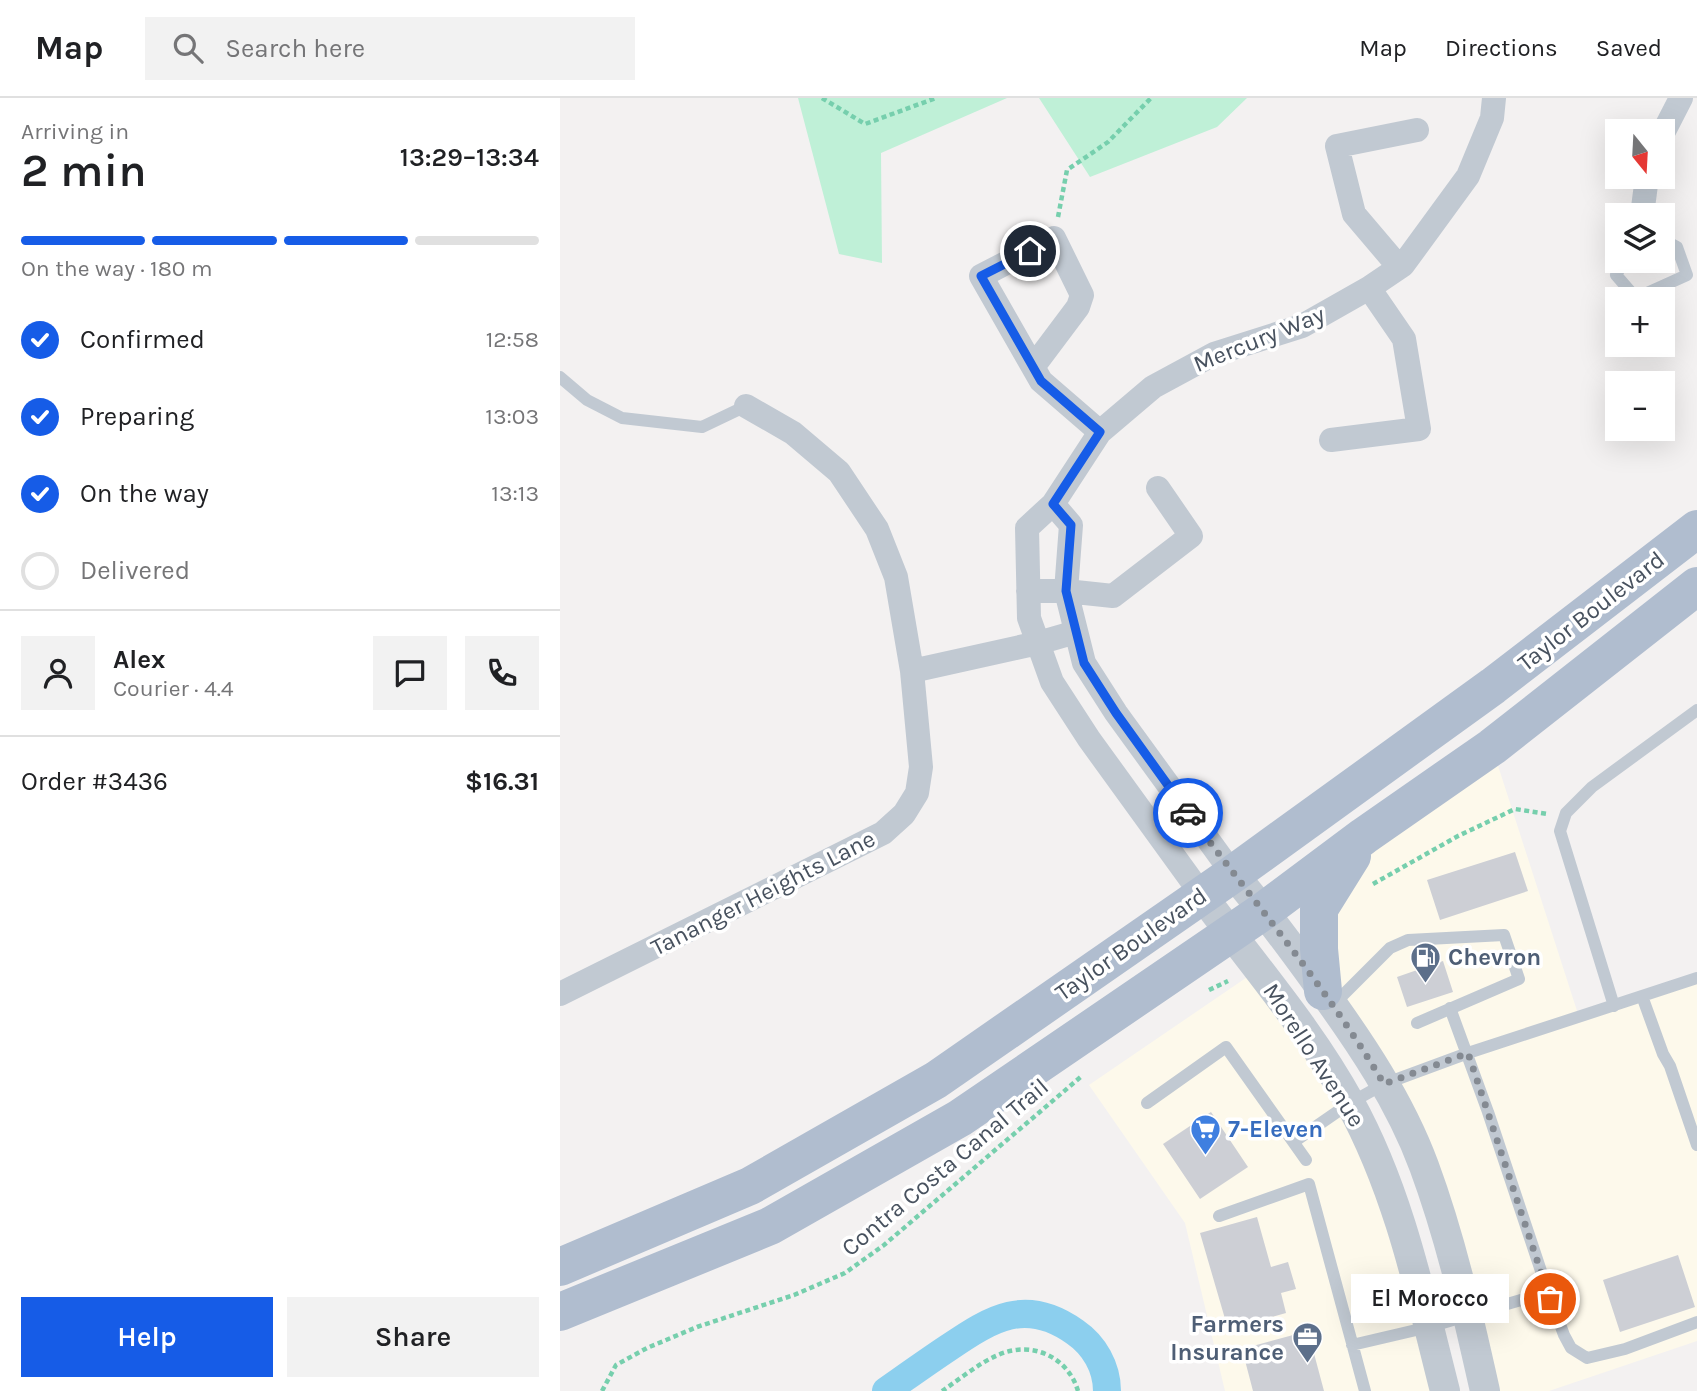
<!DOCTYPE html>
<meta charset="utf-8">
<style>
:root{--surface:#fff;--page:#f2f2f2;--text:#202124;--muted:#757577;--line:#e0e0e0;--accent:#165ce7}
body{margin:0;font-family:Karla,sans-serif;background:var(--page);color:var(--text);height:100vh;display:flex;flex-direction:column;font-size:26px;white-space:nowrap}
*{box-sizing:border-box;margin:0}
p{font-size:23px;color:var(--muted)}
.icon{flex:none;width:38px;height:38px;fill:none;stroke:currentColor;stroke-width:2;stroke-linecap:round;stroke-linejoin:round}
.map{position:relative;flex:1;overflow:hidden}
.details{display:flex;flex-direction:column;background:var(--surface);width:560px}
.details>*{flex:none}
.needle{width:46px;rotate:162deg}
.tools{position:absolute;left:1045px;top:21px;display:grid;gap:14px}
.tools a{display:grid;place-items:center;width:70px;height:70px;border-radius:0px;background:var(--surface);box-shadow:0 7px 28px #0002;font-size:35px}
.pin{position:absolute;display:grid;place-items:center;width:60px;height:60px;color:#fff;margin:-30px;border:4px solid #fff;border-radius:50%;box-shadow:0 2px 7px #0007}
.courier{position:absolute;display:grid;place-items:center;width:70px;height:70px;margin:-35px;border:5px solid #165ce7;border-radius:50%;background:#fff;color:#222;box-shadow:0 2px 9px #0007}
.bubble{position:absolute;height:49px;border-radius:0px;background:var(--surface);box-shadow:0 7px 28px #0002;font-size:23px;font-weight:600;line-height:49px;text-align:center}
.headline em{font-style:normal;font-weight:600}
.headline div{display:flex;flex-direction:column-reverse}
.headline{display:flex;align-items:center;justify-content:space-between;height:119px;padding:0 21px}
h1{font-size:46px;font-weight:600;line-height:52px}
.bar{display:grid;grid-template-columns:repeat(4,1fr);gap:10px 7px;align-content:center;height:84px;padding:0 21px}
.bar i{height:9px;border-radius:5px;background:var(--line)}
.bar .on{background:var(--accent)}
.bar p{grid-column:span 4}
.line{display:flex;align-items:center;gap:18px;padding:0 21px;border-top:2px solid var(--line)}
.line div{flex:1}
.round{display:grid;place-items:center;flex:none;width:74px;height:74px;border-radius:0px;background:var(--page)}
ol{padding:0 21px;list-style:none}
li{display:flex;align-items:center;gap:21px;height:77px}
li p{margin-inline-start:auto}
li .icon{padding:7px;border-radius:50%;background:var(--accent);color:#fff;stroke-width:4}
li:last-child{color:var(--muted)}
li i{width:38px;height:38px;border:4px solid var(--line);border-radius:50%}
.button{display:flex;gap:14px;margin-top:auto;padding:14px 21px}
.button a{flex:1;height:80px;border-radius:0px;background:var(--accent);color:#fff;font-size:28px;font-weight:600;line-height:80px;text-align:center}
.button a+a{background:var(--page);color:var(--text)}
header{display:flex;align-items:center;gap:42px;box-sizing:border-box;height:98px;padding:0 35px;background:var(--surface);border-bottom:2px solid var(--line)}
header strong{font-size:33px}
nav{display:flex;gap:38px;margin-inline-start:auto;font-size:24px}
.search{width:490px;height:63px;background:var(--page);display:flex;align-items:center;gap:18px;box-sizing:border-box;padding:0 24px;border-radius:0px;color:var(--muted);font-size:26px}
main{display:flex;flex:1;min-height:0}
.map>svg:first-child{display:block}
.commercial{fill:#fdf9eb}
.green{fill:#bff0d7}
.lines{fill:none;stroke-linecap:round;stroke-linejoin:round}
.canal{stroke:#8ccfee;stroke-width:28}
.building{fill:#cdcfd5}
.path{stroke:#76cfad;stroke-width:4.5;stroke-dasharray:5 3.5;stroke-linecap:butt}
.service{stroke:#c1c9d2;stroke-width:12}
.minor{stroke:#c1c9d2;stroke-width:24}
.tertiary{stroke:#c1c9d2;stroke-width:30}
.primary{stroke:#b0bdcf;stroke-width:38}
.done{stroke:#848a92;stroke-width:7;stroke-dasharray:0 12.6}
.route{stroke:#165ce7;stroke-width:9}
.labels{text-anchor:middle;stroke-width:7;stroke-linejoin:round;paint-order:stroke}
.street-label{font-size:24px;fill:#48525f;stroke:#fff}
.service-label{font-size:24px;font-weight:bold;fill:#4e5e75;stroke:#fff;text-anchor:start}
.shop-label{font-size:24px;font-weight:bold;fill:#366cbe;stroke:#fff;text-anchor:start}
</style>
<header>
<strong>Map</strong>
<div class="search"><svg class="icon" aria-label="search" viewBox="0 0 24 24"><circle cx="10" cy="10" r="6"/><path d="M15 15l6 6"/></svg>Search here</div>
<nav><a>Map</a><a>Directions</a><a>Saved</a></nav>
</header>
<main>
<section class="details">
<div class="headline"><div><h1>2 min</h1><p>Arriving in</p></div><em>13:29–13:34</em></div>
<div class="bar"><i class="on"></i><i class="on"></i><i class="on"></i><i></i><p>On the way · 180 m</p></div>
<ol>
<li><svg class="icon" aria-label="check" viewBox="0 0 24 24"><path d="M5 12l5 5 9-10"/></svg>Confirmed<p>12:58</p></li>
<li><svg class="icon" aria-label="check" viewBox="0 0 24 24"><path d="M5 12l5 5 9-10"/></svg>Preparing<p>13:03</p></li>
<li><svg class="icon" aria-label="check" viewBox="0 0 24 24"><path d="M5 12l5 5 9-10"/></svg>On the way<p>13:13</p></li>
<li><i></i>Delivered</li>
</ol>
<div class="line" style="height:126px"><a class="round"><svg class="icon" aria-label="person" viewBox="0 0 24 24"><circle cx="12" cy="8" r="4"/><path d="M4 21q1-7 8-7t8 7"/></svg></a><div><b>Alex</b><p>Courier · 4.4</p></div><a class="round"><svg class="icon" aria-label="chat" viewBox="0 0 24 24"><path d="M4 5h16v11H9l-5 4z"/></svg></a><a class="round"><svg class="icon" aria-label="phone" viewBox="0 0 24 24"><path d="M5 4h4l2 5-3 2q2 4 5 5l2-3 5 2v4C11 20 4 13 5 4z"/></svg></a></div>
<div class="line" style="height:91px"><div>Order #3436</div><b>$16.31</b></div>
<div class="button"><a>Help</a><a>Share</a></div>
</section>
<div class="map">
<svg width="1137" height="1293" viewBox="0 0 1137 1293">
<rect width="100%" height="100%" fill="#f3f1f1"/>
<path class="commercial" d="M932 649 1019 919 1137 880V1243L989 1293H925L888 1140 759 851 804 738Z
M699 871 790 1005 885 1293H665L625 1125 529 987Z"/>
<path class="green" d="M238 0H447L321 55 322 165 279 156Z
M479 0H687L657 29 530 79Z"/>
<g class="lines">
<path class="canal" d="M326 1293C346 1279 367 1264 388 1250 432 1220 466 1199 515 1234 534 1247 547 1269 547 1293"/>
</g>
<path class="building" d="M955 754 968 793 880 822 867 782Z
M883 863 893 894 847 909 837 879Z
M651 1014 688 1069 640 1101 603 1046Z
M697 1119 711 1169 728 1164 736 1191 721 1195 726 1215 668 1231 640 1135Z
M1118 1157 1135 1209 1060 1234 1043 1182Z
M748 1233 764 1293H693L682 1251Z"/>
<g class="lines">
<path class="path" d="M262 0 305 26 376 0
M498 119 507 72 548 44 591 0
M813 786 898 738 955 711 988 716
M649 892 668 883
M42 1293 56 1267 87 1250 137 1229 234 1197 285 1175 324 1147 523 977
M382 1293C400 1281 419 1265 438 1257 472 1242 508 1259 518 1293"/>
<path class="service" d="M1064 163 1056 177 1076 200 1127 177 1117 149 1102 141
M0 279 27 302 62 320 142 329 186 308
M1082 898 1103 956 1110 968 1137 1047
M773 907 830 850 848 842 944 837 959 881 857 925
M1054 908 1000 733 1006 715 1032 689 1137 612
M890 910 928 1014 988 1194 1004 1237 1011 1250 1027 1260 1065 1251 1137 1224
M587 1005 666 949 746 1062
M735 1043 790 1005 824 986 908 955 1137 880
M659 1118 749 1086 805 1293
M792 1247 869 1229 988 1194"/>
<path class="minor" d="M1102 37 1121 0
M1082 117 1087 79
M839 169 794 116 777 48 857 32
M473 269 518 209 522 197 494 140 421 178 481 283 540 334
M771 342 859 331 844 241 809 190
M493 406 511 427 506 493 524 565 556 615 673 776
M468 493H506L553 498 631 438 598 390
M352 573 478 545 516 534
M642 797 529 641 492 584 469 520 467 430 493 406 540 334 593 289 654 256 742 228 809 190 843 167 908 78 932 20 934 0
M0 896 323 735 344 716 357 695 361 669 352 573 336 479 317 431 279 374 233 335 186 308"/>
<path class="tertiary" d="M673 776C704 812 732 850 760 889 800 944 840 1003 864 1068 891 1141 908 1217 925 1293
M642 797C692 866 749 930 790 1005 839 1094 860 1195 885 1293"/>
<path class="primary" d="M763 893 759 851V811L792 758
M0 1169 190 1088 376 982 673 776 933 588 1137 431
M0 1214 210 1128 400 1020 705 812 804 738 932 649 1137 488"/>
</g>
<g class="lines">
<path class="done" d="M628 715C695 805 767 890 824 986L908 955 990 1201"/>
<path class="route" d="M470 153 421 178 481 283 540 334 493 406 511 427 506 493 524 565 556 615 628 715"/>
</g>
<defs>
<symbol id="fuel-pin" viewBox="-11 -11 22 30"><path d="M0 17L-7.5 6A9.5 9.5 0 1 1 7.5 6Z" fill="#5c6f8a" stroke="#fff"/><path d="M-5.5-6h7V0h2V4h1.3V-2.5L3-4.5l.8-.8L6-3V5H2.5V1h-1V6h-7ZM-4.2-4.7v3.2H.2V-4.7Z" fill="#fff"/></symbol>
<symbol id="supermarket-pin" viewBox="-11 -11 22 30"><path d="M0 17L-7.5 6A9.5 9.5 0 1 1 7.5 6Z" fill="#3f7fe0" stroke="#fff"/><path d="M-6-5.5h2.5l.6 2H6L4.5 2H-2.5L-4.4-4H-6ZM-1.5 3.2a1.3 1.3 0 1 0 .1 0ZM3 3.2a1.3 1.3 0 1 0 .1 0Z" fill="#fff"/></symbol>
<symbol id="office-pin" viewBox="-11 -11 22 30"><path d="M0 17L-7.5 6A9.5 9.5 0 1 1 7.5 6Z" fill="#5c6f8a" stroke="#fff"/><path d="M-6-3h4V-5.5h4V-3h4V5H-6ZM-1-4.5V-3h2v-1.5ZM-6 0V1H6V0Z" fill="#fff"/></symbol>
</defs>
<g fill-rule="evenodd">
<use href="#fuel-pin" x="848" y="842" width="35" height="47"/>
<use href="#supermarket-pin" x="628" y="1014" width="35" height="47"/>
<use href="#office-pin" x="730" y="1222" width="35" height="47"/>
</g>
<g class="labels">
<g class="street-label">
<text transform="translate(699 241) rotate(-22)" y="8">Mercury Way</text>
<text transform="translate(1031 513) rotate(-38)" y="8">Taylor Boulevard</text>
<text transform="translate(203 795) rotate(-27)" y="8">Tananger Heights Lane</text>
<text transform="translate(571 846) rotate(-35)" y="8">Taylor Boulevard</text>
<text transform="translate(754 957) rotate(57)" y="8">Morello Avenue</text>
<text transform="translate(385 1069) rotate(-40)" y="8">Contra Costa Canal Trail</text>
</g>
<g class="service-label">
<text x="888" y="867">Chevron</text>
<text x="724" y="1234" text-anchor="end">Farmers<tspan x="724" dy="28">Insurance</tspan></text>
</g>
<g class="shop-label">
<text x="668" y="1039">7-Eleven</text>
</g>
</g>
</svg>
<div class="tools">
<a><svg class="needle" viewBox="-14 -14 28 28"><path d="M0-13l5 13h-10z" fill="#e53935"/><path d="M0 13l5-13h-10z" fill="#757577"/></svg></a>
<a><svg class="icon" aria-label="layers" viewBox="0 0 24 24"><path d="M12 4l9 5-9 5-9-5zM3 14l9 5 9-5"/></svg></a>
<a>+</a>
<a>−</a>
</div>
<div class="pin" style="left:990px;top:1201px;background:#ea580c"><svg class="icon" aria-label="bag" viewBox="0 0 24 24"><path d="M5 8h14l-1 12H6zM9 8a3 3 0 0 1 6 0"/></svg></div>
<div class="pin" style="left:470px;top:153px;background:#1f2937"><svg class="icon" aria-label="home" viewBox="0 0 24 24"><path d="M3 11l9-7 9 7M6 9v11h12V9"/></svg></div>
<div class="courier" style="left:628px;top:715px"><svg class="icon" aria-label="car" viewBox="0 0 24 24"><path d="M5 17H2v-5l4-1 3-4h7l3 4 3 1v5h-3M9 17h6M6 11h13"/><circle cx="7" cy="17" r="2"/><circle cx="17" cy="17" r="2"/></svg></div>
<div class="bubble" style="left:791px;top:1176px;width:158px">El Morocco</div>
</div>
</main>
